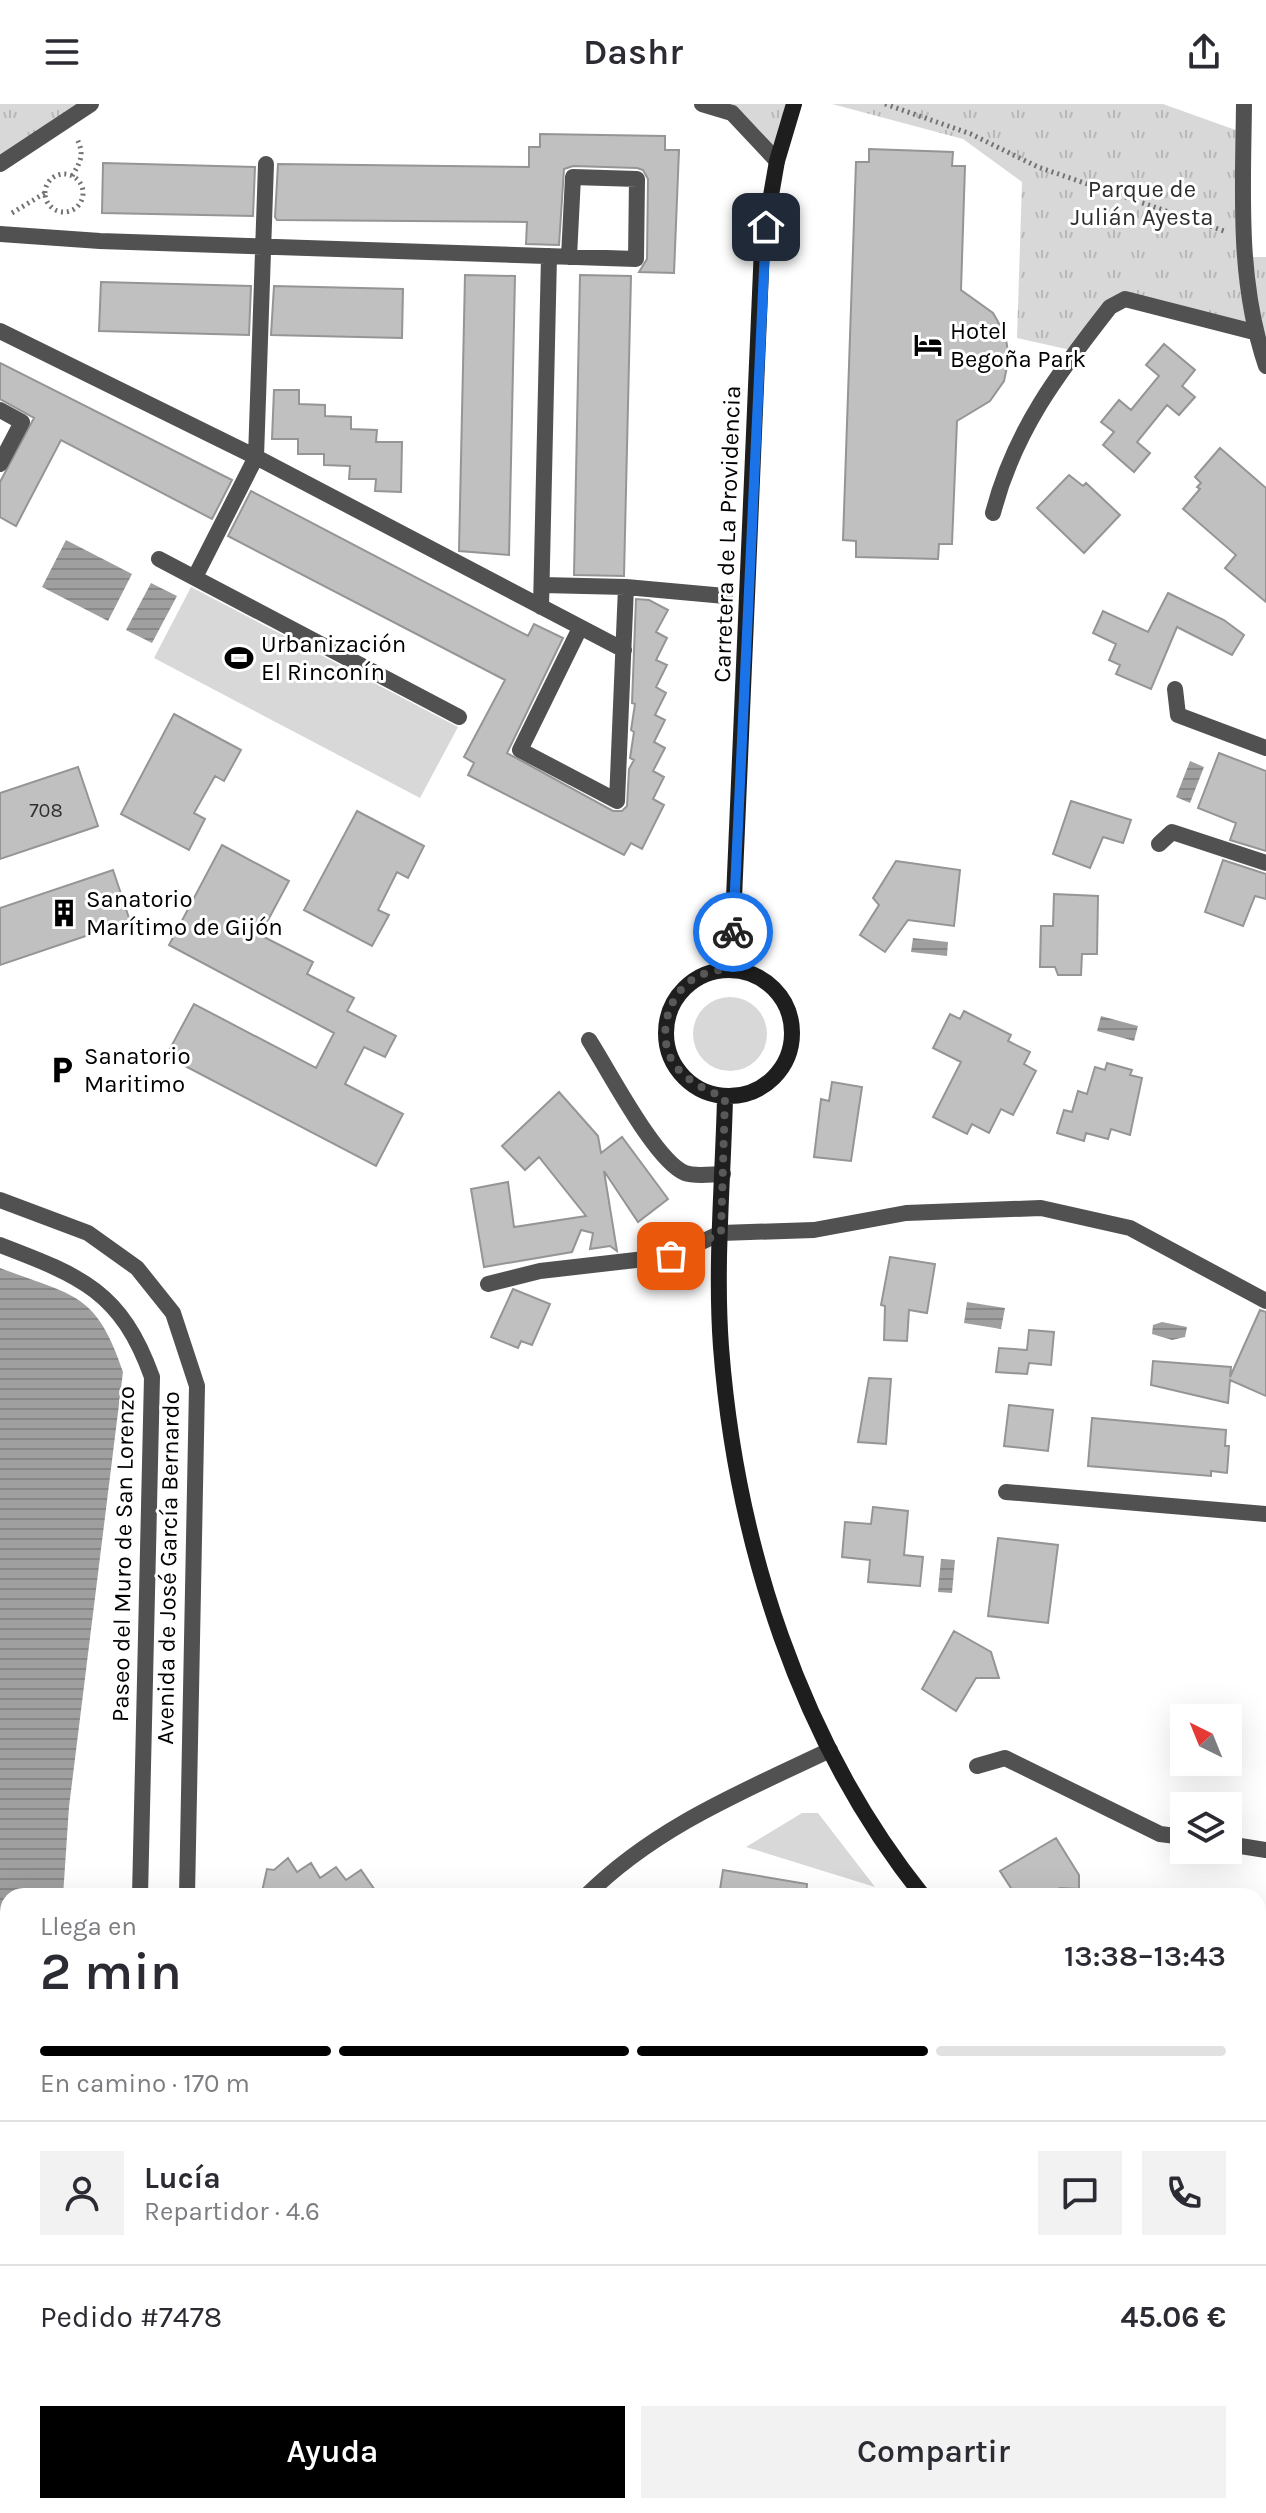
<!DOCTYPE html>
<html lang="es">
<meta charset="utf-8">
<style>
:root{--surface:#fff;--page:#f2f2f3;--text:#2b2b33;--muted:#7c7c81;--line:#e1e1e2;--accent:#000}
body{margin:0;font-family:Karla,sans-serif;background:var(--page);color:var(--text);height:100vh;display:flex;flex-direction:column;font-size:30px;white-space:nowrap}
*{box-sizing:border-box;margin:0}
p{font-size:26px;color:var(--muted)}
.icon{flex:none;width:44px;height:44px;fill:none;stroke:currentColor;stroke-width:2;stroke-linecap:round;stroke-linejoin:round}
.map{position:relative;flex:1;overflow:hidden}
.sheet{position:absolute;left:0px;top:1784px;width:1266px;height:626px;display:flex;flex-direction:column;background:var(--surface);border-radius:24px 24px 0 0;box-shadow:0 8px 32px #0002}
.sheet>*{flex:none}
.needle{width:52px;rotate:317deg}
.controls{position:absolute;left:1170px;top:1600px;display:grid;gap:16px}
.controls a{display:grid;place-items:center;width:72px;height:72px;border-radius:0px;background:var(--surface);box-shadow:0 8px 32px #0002;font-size:40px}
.pin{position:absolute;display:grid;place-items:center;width:68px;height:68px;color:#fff;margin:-34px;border-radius:16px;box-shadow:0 4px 12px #0006}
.courier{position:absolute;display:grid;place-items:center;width:80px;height:80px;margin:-40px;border:6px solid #1a73e8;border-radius:50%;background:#fff;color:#222;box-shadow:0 2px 10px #0007}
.overview em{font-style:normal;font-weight:600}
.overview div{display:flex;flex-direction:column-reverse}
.overview{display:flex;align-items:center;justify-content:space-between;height:136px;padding:0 40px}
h1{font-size:52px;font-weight:600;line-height:60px}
.bar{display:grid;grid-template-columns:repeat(4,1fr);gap:12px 8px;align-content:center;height:96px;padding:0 40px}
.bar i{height:10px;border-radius:6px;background:var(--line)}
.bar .selected{background:var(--accent)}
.bar p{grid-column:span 4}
.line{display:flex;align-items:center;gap:20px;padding:0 40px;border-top:2px solid var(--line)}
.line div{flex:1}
.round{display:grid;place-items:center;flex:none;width:84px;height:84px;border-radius:0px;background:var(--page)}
.primary-button{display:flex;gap:16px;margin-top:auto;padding:16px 40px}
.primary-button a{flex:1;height:92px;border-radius:0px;background:var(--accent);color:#fff;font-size:32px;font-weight:600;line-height:92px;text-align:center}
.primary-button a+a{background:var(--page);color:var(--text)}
header{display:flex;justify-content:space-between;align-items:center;height:104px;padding:0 40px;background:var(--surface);font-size:36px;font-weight:600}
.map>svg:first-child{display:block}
.grass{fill:#d8d8d8}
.park{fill:url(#park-tufts)}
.water{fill:url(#water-rules)}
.building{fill:#c0c0c0;stroke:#959595;stroke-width:2}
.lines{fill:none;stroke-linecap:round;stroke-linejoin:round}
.path{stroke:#737373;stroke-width:5;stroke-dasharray:2 4;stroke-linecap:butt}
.lane{stroke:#515151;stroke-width:16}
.street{stroke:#515151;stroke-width:16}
.secondary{stroke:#1e1e1e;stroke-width:16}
.done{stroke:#595959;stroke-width:8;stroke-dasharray:0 14.4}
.route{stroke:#1a73e8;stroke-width:10}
.labels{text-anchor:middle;stroke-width:6;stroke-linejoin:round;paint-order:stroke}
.number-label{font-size:20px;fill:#303030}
.park-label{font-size:24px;fill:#2f2f2f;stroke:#fff}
.poi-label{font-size:24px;fill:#000;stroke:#fff;text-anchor:start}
.street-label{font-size:24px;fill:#000;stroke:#fff}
</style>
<header><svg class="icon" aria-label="menu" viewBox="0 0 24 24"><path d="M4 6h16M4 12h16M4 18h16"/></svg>Dashr<svg class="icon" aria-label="share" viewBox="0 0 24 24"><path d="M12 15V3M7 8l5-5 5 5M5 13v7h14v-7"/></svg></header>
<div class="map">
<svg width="1266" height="2409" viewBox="0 0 1266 2409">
<defs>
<pattern id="park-tufts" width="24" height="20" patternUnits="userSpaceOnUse" patternTransform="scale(2)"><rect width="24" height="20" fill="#d8d8d8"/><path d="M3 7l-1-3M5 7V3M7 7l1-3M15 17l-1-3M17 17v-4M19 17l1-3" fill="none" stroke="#b8b8b8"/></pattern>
<pattern id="water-rules" width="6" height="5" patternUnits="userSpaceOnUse" patternTransform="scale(2)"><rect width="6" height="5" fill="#9f9f9f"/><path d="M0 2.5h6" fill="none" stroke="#878787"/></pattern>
</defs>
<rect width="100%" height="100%" fill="#fff"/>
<path class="grass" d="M191 483 458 623 420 694 154 554Z
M693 930a37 37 0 1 1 74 0a37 37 0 1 1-74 0Z
M802 1709H818L875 1783 746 1743Z
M8 2209V2278L0 2288V2215Z"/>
<path class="park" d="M0 0H91L0 60Z
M702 0H794L777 57 732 9Z
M832 0H1163L1244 29 1243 153H1266V262L1254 228 1125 195 1075 247 1017 234 1022 78 963 35Z"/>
<path class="water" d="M66 436 132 470 108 517 42 483Z
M151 479 177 492 152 539 126 526Z
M1190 657 1204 663 1190 699 1176 693Z
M913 834 948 838 947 852 911 848Z
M1101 912 1138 922 1134 937 1097 927Z
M0 1164C73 1192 96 1187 123 1268L69 1703 63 1792H8V2133L0 2145Z
M967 1198 1005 1204 1001 1225 964 1219Z
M1162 1218 1187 1223 1185 1233 1172 1236 1152 1230 1153 1221Z
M941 1455 955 1456 952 1489 938 1488Z"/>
<path class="building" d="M540 30 665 32V46H679L674 169 639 168 647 155 648 75 643 66 637 64 573 62 564 65 559 141 526 140 527 118 277 116 275 113 278 60 529 63V43H540Z
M869 45 953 48 952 62H965L961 186 993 209 1005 230 1009 253 1004 277 990 297 957 317 952 440H939L938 455 856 453V437L843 436 856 58H869Z
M103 59 255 63 253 112 102 109Z
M465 171 515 172 509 451 459 447Z
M580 171 631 172 624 472 574 471Z
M101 178 251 182 249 231 99 227Z
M274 182 403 185 402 234 271 231Z
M1164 240 1195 266 1182 282 1195 293 1179 311 1167 301 1137 338 1150 349 1134 368 1103 341 1114 328 1101 318 1119 296 1131 306 1159 272 1146 261Z
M0 259 232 376 212 415 61 336 16 422 0 413V378L34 314 0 295Z
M274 286H299V300L325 301V312L351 313V325L377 326 376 338H402L401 388 375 387 376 375H349L350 362 324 361V350H298V335H272Z
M1220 344 1266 384V498L1225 464 1236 451 1183 405 1200 385 1197 383 1201 379 1195 373Z
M1069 371 1083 382 1086 379 1120 411 1084 449 1037 404Z
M251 387 528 532 534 520 563 534 507 649 613 707H622L627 702 629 665 634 656 630 654 634 628 631 626 635 600 632 599 636 495 649 496 668 506 656 528 667 534 656 556 667 561 656 583 666 589 655 611 665 616 654 638 665 644 653 667 664 673 653 695 664 701 642 745 631 739 624 751 468 671 474 659 464 653 505 576 228 432Z
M1168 489 1224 516 1244 531 1232 551 1177 523 1151 585 1116 570 1120 561 1109 556 1116 540 1093 529 1103 507 1148 528Z
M174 610 241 646 224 677 215 672 194 709 205 715 189 746 121 710Z
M1219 649 1266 667V747L1230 736 1236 719 1198 704Z
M78 663 98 722 0 755V689Z
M1071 697 1131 716 1123 739 1103 733 1090 764 1053 750Z
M357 707 424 742 408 774 397 768 378 806 389 811 372 842 304 806Z
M222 741 289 777 260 831 313 858 307 870 354 894 347 907 396 932 385 953 364 943 345 980 403 1010 376 1062 166 952 194 900 316 964 334 929 169 841Z
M1223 756 1266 770V795L1255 792 1243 822 1205 808Z
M896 757 960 766 954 822 908 816 885 848 860 831 879 801 873 794Z
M113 766 130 817 0 861V804Z
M1054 790 1098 792 1097 850H1082L1081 871H1058L1055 863H1040L1041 822H1053Z
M964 907 1011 931 1008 937 1030 948 1024 960 1036 967 1013 1011 1001 1005 989 1029 972 1020 967 1030 933 1013 961 958 933 944 950 910 960 915Z
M1107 959 1132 966 1130 971 1142 974 1130 1031 1111 1025 1108 1035 1086 1029 1084 1037 1057 1029 1064 1006 1072 1008 1078 987 1087 990 1095 963 1105 966Z
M832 978 862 983 851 1057 814 1053 821 995 829 997Z
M559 988 598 1032 601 1049 622 1033 668 1095 638 1118 604 1067 617 1147 610 1142 590 1145 593 1129 581 1126 572 1148 484 1163 471 1085 508 1078 514 1123 586 1112 539 1053 525 1066 502 1042Z
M890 1153 935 1160 927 1209 909 1206 907 1237 884 1236 885 1202 881 1201Z
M513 1185 550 1200 532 1241 521 1237 518 1244 491 1233Z
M1260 1206 1266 1208V1292L1230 1276 1228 1299 1151 1281 1153 1257 1231 1263 1230 1273Z
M1029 1226 1054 1228 1051 1261 1029 1259 1027 1270 996 1268 999 1244 1027 1246Z
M869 1274 891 1275 886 1340 858 1338Z
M1009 1301 1053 1306 1048 1347 1004 1342Z
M1092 1314 1226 1326 1225 1342H1229L1227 1369 1211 1367V1372L1088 1362Z
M873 1403 908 1407 904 1451 923 1453 920 1482 868 1478 870 1456 842 1453 845 1418 871 1420Z
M998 1434 1058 1441 1048 1519 988 1512Z
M954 1527 991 1548 999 1574H976L956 1607 922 1585Z
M1056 1734 1079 1771V1785L1060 1784 1048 1792H1016L1000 1767Z
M288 1754 297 1768 311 1759 320 1774 336 1763 346 1776 361 1766 379 1792H261L267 1765 274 1766Z
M723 1766 807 1780 806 1792H719Z"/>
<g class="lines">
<path class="path" d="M885 0 971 30 1038 63 1224 127
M45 89a19 19 0 1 1 38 0a19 19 0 1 1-38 0Z
M72 72C81 57 85 50 76 33
M12 109 45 89
M0 2245 8 2238"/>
<path class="lane" d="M1175 585 1178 611 1266 644
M1159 740 1172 728 1266 759
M589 936C608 965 655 1057 685 1069 695 1073 713 1070 723 1070"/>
<path class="street" d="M702 0 732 9 777 57
M1244 0C1243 89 1237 176 1266 262
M0 60 91 0
M0 130 100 137 636 155 637 75 573 73 569 153
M0 227 256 353 624 546
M0 306 22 318 0 360
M993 409C1014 327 1059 268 1110 203L1125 195 1254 228
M159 455 459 613
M195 473 256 353 266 60
M542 481 626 483 725 492
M541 503 549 152
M580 524 520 646 617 697 626 483
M0 1096 88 1129 137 1164 173 1209 197 1282 187 1792
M0 1141C81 1172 121 1187 152 1273L140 1792
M488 1180 540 1167 671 1152 721 1129 814 1126 906 1109 1041 1104 1130 1124 1266 1197
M1006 1388 1266 1410
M977 1662 1005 1654 1160 1730 1184 1733
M1228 1740 1266 1746
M586 1792C655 1723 744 1687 830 1646
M0 2199 8 2192
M0 2302 8 2294
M677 2402 728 2409
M870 2402 872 2409
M375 2409 376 2402"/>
<path class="secondary" d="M731 864 762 143 777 57 794 0
M666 929a63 63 0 1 1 126 0a63 63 0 1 1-126 0Z
M725 994C723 1076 715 1161 721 1243 736 1438 799 1637 923 1792
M1258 2203 1266 2213"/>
</g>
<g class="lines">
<path class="done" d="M671 1152 721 1129 725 994C707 986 692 980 678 965 653 937 667 885 701 871 710 867 722 866 731 864L733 828"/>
<path class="route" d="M733 828 766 123"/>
</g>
<defs>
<symbol id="hotel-bare" viewBox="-9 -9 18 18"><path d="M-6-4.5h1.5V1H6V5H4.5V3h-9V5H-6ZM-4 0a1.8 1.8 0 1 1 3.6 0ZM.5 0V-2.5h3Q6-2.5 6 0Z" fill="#000" stroke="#fff" stroke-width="2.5" paint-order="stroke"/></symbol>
<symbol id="stadium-bare" viewBox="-9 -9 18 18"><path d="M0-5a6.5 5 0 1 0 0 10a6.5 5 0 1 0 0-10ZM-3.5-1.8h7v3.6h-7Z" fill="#000" stroke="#fff" stroke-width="2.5" paint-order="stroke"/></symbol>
<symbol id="building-bare" viewBox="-9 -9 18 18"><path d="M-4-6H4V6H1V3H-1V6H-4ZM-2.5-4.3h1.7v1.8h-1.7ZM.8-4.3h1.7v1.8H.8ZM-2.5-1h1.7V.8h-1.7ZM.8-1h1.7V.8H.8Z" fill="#000" stroke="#fff" stroke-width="2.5" paint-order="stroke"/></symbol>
<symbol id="parking-bare" viewBox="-9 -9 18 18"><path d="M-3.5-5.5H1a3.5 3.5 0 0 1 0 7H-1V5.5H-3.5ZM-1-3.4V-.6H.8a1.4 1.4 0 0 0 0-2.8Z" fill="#000" stroke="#fff" stroke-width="2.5" paint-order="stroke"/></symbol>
</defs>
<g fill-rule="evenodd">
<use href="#hotel-bare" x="908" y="221" width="40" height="40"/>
<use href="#stadium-bare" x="219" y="534" width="40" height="40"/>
<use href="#building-bare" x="44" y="789" width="40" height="40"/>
<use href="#parking-bare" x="42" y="946" width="40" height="40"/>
</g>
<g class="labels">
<g class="number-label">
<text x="46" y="713">708</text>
</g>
<g class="park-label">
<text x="1142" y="93">Parque de<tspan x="1142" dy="28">Julián Ayesta</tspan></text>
</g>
<g class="poi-label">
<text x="950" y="235">Hotel<tspan x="950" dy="28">Begoña Park</tspan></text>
<text x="261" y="548">Urbanización<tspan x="261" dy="28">El Rinconín</tspan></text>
<text x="86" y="803">Sanatorio<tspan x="86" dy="28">Marítimo de Gijón</tspan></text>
<text x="84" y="960">Sanatorio<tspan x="84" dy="28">Maritimo</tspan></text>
</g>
<g class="street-label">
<text transform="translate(727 430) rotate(-88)" y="8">Carretera de La Providencia</text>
<text transform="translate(123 1450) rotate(-89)" y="8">Paseo del Muro de San Lorenzo</text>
<text transform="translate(168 1464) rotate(-89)" y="8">Avenida de José García Bernardo</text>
</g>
</g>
</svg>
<div class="controls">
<a><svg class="needle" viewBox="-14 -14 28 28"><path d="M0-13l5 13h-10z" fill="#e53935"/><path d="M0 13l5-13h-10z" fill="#7c7c81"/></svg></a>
<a><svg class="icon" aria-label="layers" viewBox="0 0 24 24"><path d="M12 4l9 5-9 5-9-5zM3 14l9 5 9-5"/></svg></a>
</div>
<div class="pin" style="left:671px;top:1152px;background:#ea580c"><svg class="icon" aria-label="bag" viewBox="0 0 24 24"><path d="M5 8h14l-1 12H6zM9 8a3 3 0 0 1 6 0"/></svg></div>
<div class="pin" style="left:766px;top:123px;background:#1f2937"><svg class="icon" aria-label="home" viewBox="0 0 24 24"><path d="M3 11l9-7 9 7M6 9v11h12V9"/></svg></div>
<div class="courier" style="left:733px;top:828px"><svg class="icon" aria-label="bike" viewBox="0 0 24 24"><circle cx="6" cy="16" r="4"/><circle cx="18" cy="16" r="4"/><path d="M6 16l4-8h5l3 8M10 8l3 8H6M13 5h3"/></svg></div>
<section class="sheet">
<div class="overview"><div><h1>2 min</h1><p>Llega en</p></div><em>13:38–13:43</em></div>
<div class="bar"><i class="selected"></i><i class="selected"></i><i class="selected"></i><i></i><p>En camino · 170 m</p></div>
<div class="line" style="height:144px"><a class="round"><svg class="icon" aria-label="person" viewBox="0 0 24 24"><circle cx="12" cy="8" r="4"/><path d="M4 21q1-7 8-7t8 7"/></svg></a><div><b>Lucía</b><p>Repartidor · 4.6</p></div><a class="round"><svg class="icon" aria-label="chat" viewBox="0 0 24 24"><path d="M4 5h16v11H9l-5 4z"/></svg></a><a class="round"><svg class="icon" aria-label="phone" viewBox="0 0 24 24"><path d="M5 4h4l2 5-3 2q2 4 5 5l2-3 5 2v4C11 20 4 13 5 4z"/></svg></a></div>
<div class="line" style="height:104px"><div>Pedido #7478</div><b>45.06 €</b></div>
<div class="primary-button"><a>Ayuda</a><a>Compartir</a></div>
</section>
</div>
